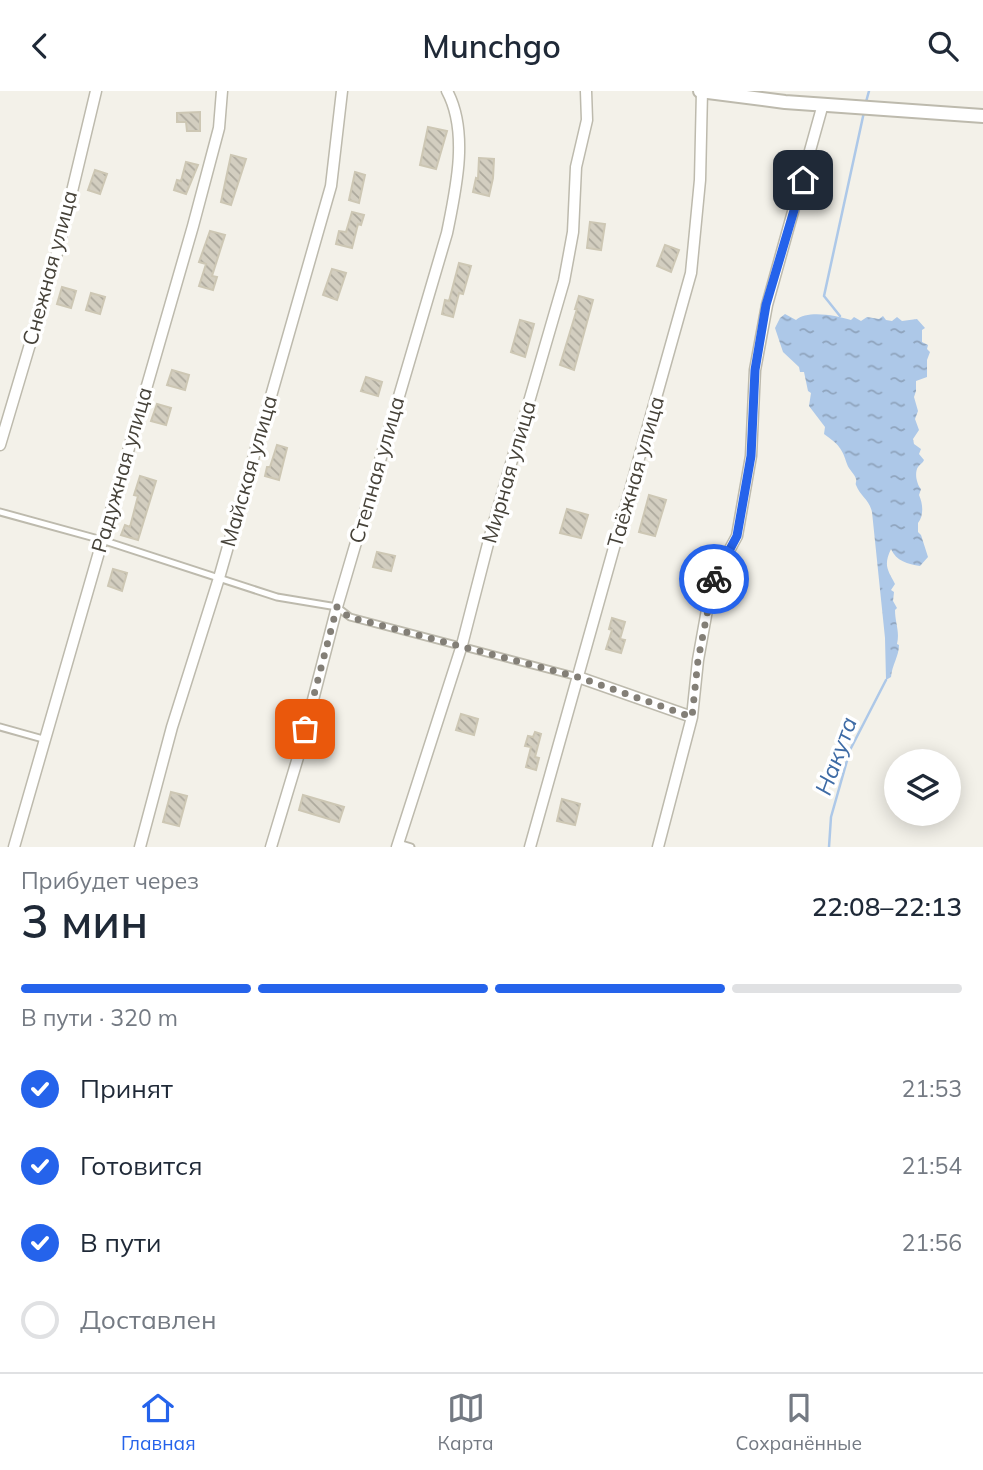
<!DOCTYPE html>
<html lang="ru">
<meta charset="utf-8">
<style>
:root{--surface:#fff;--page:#f2f2f3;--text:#1f2937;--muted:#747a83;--line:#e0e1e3;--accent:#2563eb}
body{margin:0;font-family:Mulish,sans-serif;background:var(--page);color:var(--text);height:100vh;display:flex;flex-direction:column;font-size:26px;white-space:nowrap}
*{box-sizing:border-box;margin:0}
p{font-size:23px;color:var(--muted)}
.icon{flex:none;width:38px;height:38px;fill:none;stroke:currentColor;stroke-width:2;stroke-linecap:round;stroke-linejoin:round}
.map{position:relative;height:756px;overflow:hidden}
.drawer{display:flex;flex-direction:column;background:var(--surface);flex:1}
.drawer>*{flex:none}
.buttons{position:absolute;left:884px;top:658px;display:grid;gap:14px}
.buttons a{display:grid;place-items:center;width:77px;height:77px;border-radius:50%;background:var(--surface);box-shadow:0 4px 18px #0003;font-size:35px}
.pin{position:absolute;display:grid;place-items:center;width:60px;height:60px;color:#fff;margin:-30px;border-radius:14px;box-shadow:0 4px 10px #0006}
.courier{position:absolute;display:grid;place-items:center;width:70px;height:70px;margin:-35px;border:5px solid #2563eb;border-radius:50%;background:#fff;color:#222;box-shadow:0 2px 9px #0007}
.summary em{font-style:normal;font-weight:600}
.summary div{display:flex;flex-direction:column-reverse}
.summary{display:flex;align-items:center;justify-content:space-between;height:119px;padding:0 21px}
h1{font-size:46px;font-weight:600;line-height:52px}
.bar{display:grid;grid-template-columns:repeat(4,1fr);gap:10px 7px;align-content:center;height:84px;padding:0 21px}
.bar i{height:9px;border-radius:5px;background:var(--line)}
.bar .on{background:var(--accent)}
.bar p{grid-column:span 4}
ol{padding:0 21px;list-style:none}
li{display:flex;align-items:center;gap:21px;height:77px}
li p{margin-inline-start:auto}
li .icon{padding:7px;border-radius:50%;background:var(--accent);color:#fff;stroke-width:4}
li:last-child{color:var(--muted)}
li i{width:38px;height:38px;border:4px solid var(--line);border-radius:50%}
header{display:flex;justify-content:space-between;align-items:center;height:91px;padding:0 21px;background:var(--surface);font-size:32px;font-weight:600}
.tabs{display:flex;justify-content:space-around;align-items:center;height:98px;border-top:2px solid var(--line);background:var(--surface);font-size:19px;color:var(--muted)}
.tabs a{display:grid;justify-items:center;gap:4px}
.tabs .on{color:var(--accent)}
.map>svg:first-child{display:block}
.water{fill:url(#water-ripples)}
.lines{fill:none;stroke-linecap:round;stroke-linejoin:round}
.stream{stroke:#adc8e8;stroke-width:2.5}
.building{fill:url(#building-back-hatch);stroke:#cdc7b4;stroke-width:2}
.service-casing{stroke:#bdbaad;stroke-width:9}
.minor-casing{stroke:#bdbaad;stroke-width:13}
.tertiary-casing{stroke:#bdbaad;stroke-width:16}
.service{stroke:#fff;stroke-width:5}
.minor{stroke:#fff;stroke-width:10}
.tertiary{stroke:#fff;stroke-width:12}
.done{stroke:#837f77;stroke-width:7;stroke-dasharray:0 12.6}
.route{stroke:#2563eb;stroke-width:9}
.labels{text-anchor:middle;stroke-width:7;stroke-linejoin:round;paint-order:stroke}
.street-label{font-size:21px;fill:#464239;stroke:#fff}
.water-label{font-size:23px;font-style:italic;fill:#3e6ba5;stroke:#fff}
</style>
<header><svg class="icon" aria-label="back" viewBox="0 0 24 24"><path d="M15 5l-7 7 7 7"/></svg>Munchgo<svg class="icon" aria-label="search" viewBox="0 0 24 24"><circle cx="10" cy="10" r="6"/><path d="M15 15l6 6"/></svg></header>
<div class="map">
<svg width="983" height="756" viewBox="0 0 983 756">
<defs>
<pattern id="water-ripples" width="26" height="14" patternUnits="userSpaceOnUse" patternTransform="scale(1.75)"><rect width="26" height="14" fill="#adc8e8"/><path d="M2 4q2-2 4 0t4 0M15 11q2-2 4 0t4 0" fill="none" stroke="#8fa4bd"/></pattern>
<pattern id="building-back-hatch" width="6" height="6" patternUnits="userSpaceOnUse" patternTransform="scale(1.75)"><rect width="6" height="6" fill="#d3cec0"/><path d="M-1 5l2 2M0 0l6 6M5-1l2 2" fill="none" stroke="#ada99d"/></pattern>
</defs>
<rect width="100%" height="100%" fill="#f3f1e9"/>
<path class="water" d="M785 223 796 229C807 219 835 224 851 229L854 226 861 230 867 226 879 228 883 225 886 229 892 230 897 226 902 230 917 228 925 237 922 239V251L928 254 927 258 930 261 927 269V286L916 290V300L914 306 918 320 915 328 919 339 913 348 914 353 921 358 919 363 924 369C923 372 920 373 918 376 914 382 917 394 921 398L919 404C923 413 924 424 918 432V441L921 444 928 466 920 475C908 473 896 470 891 458 883 475 888 479 895 493L891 499 894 501 893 510 897 517 895 519C895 532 900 540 897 553L899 554C899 565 892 574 891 586L886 589 885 547 872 421C869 408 860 405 856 394 855 392 857 390 856 388 855 383 849 379 847 373 842 357 839 354 824 343L825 336 809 315 811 302 808 300 804 281H800L799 276 783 261 775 237 780 227Z"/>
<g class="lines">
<path class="stream" d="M866 11 869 0
M840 225 824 205 864 21
M829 756 831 726 850 659 886 589"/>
</g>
<path class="building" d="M200 21V40H187L186 31H177V22Z
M428 36 447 40 436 78 420 74Z
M231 64 246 68 231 114 221 111Z
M479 67 494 68 493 87 489 105 473 101 476 87 478 88Z
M186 71 198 74 186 103 174 99 177 89 181 90Z
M95 79 107 83 100 103 88 99Z
M355 81 365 84 359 112 349 109Z
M352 121 364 124 361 134 358 133 352 157 336 153 339 140 346 141Z
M590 131 605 133 601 159 587 157Z
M210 140 225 144 212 185 217 186 213 199 199 195 206 173 199 171Z
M665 154 679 159 671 181 657 175Z
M459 172 471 175 463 203 459 202 453 226 442 223 445 209 449 210Z
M332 178 346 182 337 209 323 204Z
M62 196 76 200 71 217 57 213Z
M91 202 105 206 100 223 86 219Z
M579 205 593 209 574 279 560 274 577 218H575Z
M520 229 534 233 525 266 511 261Z
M172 279 189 284 185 299 167 294Z
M366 286 382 291 378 305 361 300Z
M157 313 171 317 166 334 151 330Z
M277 354 287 357 279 389 265 385 267 376H270Z
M140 385 156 390 138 449 121 444 125 434 130 436 138 405 134 404Z
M649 404 666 409 655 445 639 441Z
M567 418 588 424 581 447 560 442Z
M377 461 395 465 391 480 373 476Z
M113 478 127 482 122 500 108 495Z
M612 527 625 531 620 548 625 549 621 562 606 558 612 539 609 538Z
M461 623 478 628 474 644 456 639Z
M535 641 541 643 535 666 539 667 536 679 526 676 531 656 525 655 528 645 533 646Z
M171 701 187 705 179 735 163 731Z
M303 704 344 716 339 731 299 719Z
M562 708 580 713 575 734 557 730Z"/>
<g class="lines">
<defs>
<path id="service" d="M0 421 102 449 277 506 337 516 350 526 578 586
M0 636 43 648
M398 752 411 756"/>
<path id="minor" d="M0 354 58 159 96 0
M578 586 692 626
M14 756 193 135 219 37 222 0
M140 756 172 636 219 487 331 95 342 0
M271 756 299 663 337 516 447 142C456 98 469 41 447 0
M397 756 462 554 490 445 564 190 573 141 576 76 587 29 586 0
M530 756 691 182 700 89 702 0
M658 756 692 626 698 569 712 491 737 445 751 365 755 279 767 214 823 13"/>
<path id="tertiary" d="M700 0 785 11 983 25"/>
</defs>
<use href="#service" class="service-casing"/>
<use href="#minor" class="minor-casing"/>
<use href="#tertiary" class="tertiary-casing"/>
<use href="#service" class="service"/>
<use href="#minor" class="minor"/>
<use href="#tertiary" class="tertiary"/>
</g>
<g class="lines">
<path class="done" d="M305 638 337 516 349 526 578 586 692 626 698 569 714 488"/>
<path class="route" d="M714 488 737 445 751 365 755 279 766 214 803 89"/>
</g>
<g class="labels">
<g class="street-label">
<text transform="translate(50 177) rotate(-75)" y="7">Снежная улица</text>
<text transform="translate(122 379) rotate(-74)" y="7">Радужная улица</text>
<text transform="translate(377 379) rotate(-74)" y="7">Степная улица</text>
<text transform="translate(249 380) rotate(-74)" y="7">Майская улица</text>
<text transform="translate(509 381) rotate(-74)" y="7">Мирная улица</text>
<text transform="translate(636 381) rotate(-74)" y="7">Таёжная улица</text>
</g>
<g class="water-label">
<text transform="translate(836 665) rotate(-70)" y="8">Накута</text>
</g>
</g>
</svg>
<div class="buttons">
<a><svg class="icon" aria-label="layers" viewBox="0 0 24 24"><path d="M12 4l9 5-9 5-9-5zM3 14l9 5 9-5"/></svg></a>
</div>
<div class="pin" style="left:305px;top:638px;background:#ea580c"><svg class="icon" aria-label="bag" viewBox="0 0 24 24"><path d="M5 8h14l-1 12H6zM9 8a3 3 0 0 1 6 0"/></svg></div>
<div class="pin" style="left:803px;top:89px;background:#1f2937"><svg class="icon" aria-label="home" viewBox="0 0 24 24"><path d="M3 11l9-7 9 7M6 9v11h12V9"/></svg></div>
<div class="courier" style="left:714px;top:488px"><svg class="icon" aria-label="bike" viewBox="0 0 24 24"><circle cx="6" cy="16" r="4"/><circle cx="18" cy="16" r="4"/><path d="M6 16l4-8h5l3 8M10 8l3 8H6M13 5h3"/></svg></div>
</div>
<section class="drawer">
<div class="summary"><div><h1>3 мин</h1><p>Прибудет через</p></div><em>22:08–22:13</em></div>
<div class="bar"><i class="on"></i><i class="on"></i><i class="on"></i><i></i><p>В пути · 320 m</p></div>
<ol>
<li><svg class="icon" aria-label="check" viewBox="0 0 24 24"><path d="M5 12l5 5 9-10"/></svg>Принят<p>21:53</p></li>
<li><svg class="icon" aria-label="check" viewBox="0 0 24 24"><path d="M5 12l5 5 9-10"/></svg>Готовится<p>21:54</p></li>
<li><svg class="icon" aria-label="check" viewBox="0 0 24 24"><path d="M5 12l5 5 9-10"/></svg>В пути<p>21:56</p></li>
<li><i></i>Доставлен</li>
</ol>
</section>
<nav class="tabs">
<a class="on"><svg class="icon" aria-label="home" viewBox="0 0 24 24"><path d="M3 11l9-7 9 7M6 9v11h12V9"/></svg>Главная</a>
<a><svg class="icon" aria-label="map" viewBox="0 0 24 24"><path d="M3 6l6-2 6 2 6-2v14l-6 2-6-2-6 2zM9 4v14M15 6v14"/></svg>Карта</a>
<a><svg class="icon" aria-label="saved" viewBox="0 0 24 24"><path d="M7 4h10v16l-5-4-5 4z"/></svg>Сохранённые</a>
</nav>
